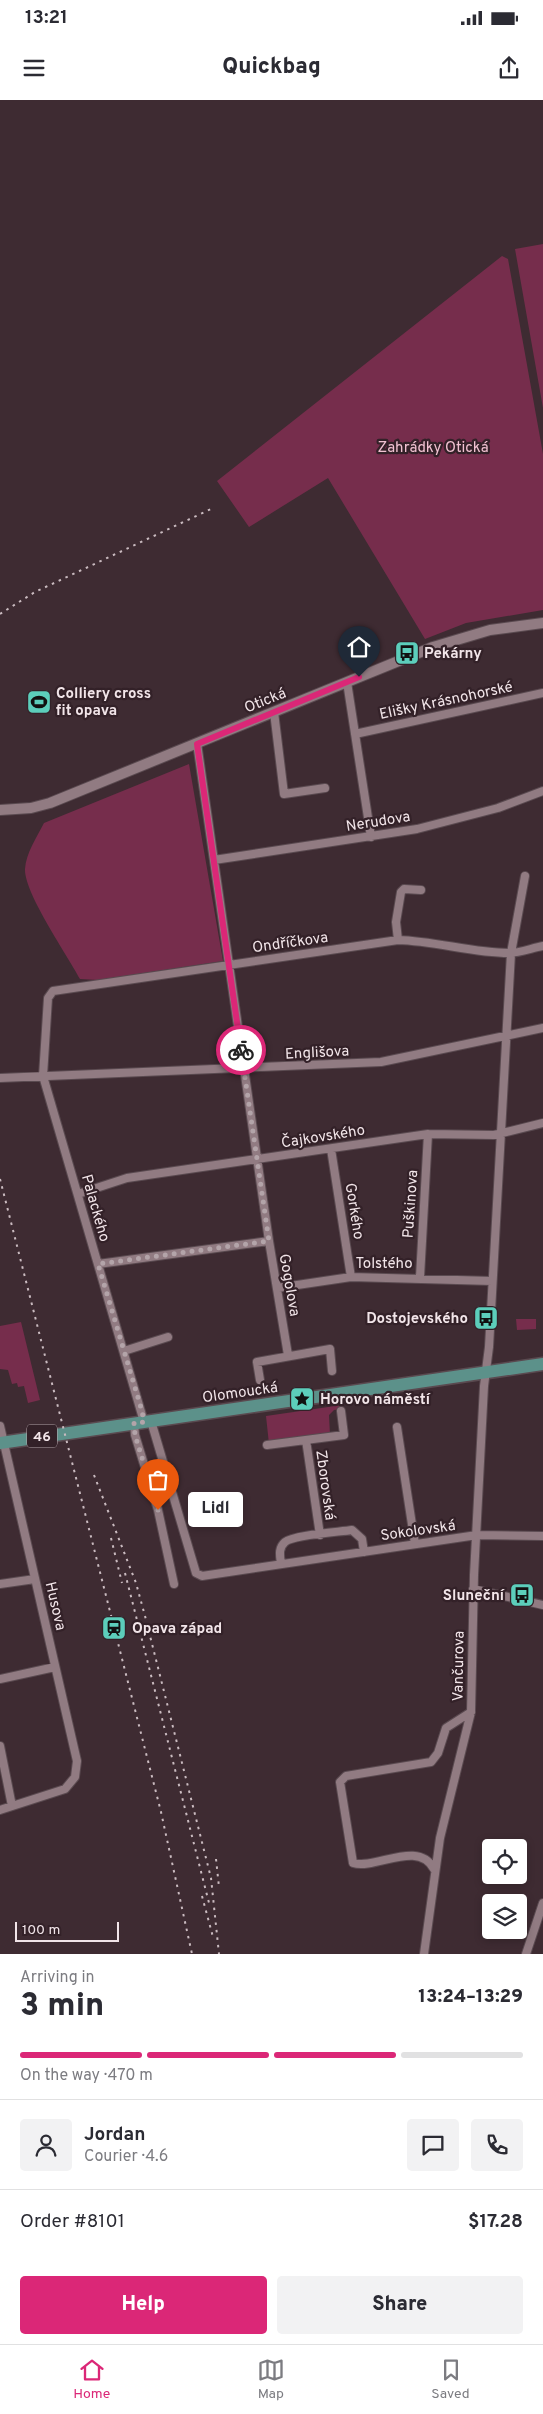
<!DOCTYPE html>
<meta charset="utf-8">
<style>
:root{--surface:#fff;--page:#f2f2f3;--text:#2b2b33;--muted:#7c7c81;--line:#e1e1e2;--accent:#db2777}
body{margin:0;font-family:Overpass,sans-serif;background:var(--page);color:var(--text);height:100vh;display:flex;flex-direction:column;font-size:19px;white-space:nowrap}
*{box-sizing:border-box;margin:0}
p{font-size:16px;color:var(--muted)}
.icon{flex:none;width:28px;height:28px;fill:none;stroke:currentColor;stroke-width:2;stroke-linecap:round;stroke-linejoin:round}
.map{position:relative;height:1854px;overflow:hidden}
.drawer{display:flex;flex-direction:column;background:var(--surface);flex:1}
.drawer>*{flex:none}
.fabs{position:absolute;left:482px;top:1739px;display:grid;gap:10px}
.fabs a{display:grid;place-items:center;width:45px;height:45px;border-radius:5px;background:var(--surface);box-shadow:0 2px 8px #0003;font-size:25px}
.scale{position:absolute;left:15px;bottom:12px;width:104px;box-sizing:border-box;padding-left:5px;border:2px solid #f2e5e9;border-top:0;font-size:14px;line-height:18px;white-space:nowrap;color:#f2e5e9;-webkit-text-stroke:4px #332128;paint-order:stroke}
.pin{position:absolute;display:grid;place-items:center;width:42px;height:42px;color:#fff;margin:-51px -21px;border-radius:50% 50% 50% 0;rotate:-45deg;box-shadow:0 0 5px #0007}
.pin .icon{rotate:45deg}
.courier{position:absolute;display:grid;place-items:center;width:50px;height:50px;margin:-25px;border:4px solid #db2777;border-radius:50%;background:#fff;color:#222;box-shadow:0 1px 6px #0007}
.bubble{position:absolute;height:35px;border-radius:5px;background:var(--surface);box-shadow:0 2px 8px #0003;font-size:16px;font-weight:800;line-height:35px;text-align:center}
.headline em{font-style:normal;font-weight:800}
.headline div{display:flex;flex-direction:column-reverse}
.headline{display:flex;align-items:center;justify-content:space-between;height:85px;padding:0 20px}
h1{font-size:32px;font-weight:800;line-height:38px}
.bar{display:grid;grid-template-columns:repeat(4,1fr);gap:8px 5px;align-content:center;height:60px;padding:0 20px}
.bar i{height:6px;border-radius:4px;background:var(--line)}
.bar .current{background:var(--accent)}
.bar p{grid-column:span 4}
.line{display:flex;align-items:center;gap:12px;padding:0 20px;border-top:1px solid var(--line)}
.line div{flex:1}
.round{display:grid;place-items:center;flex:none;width:52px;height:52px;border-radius:5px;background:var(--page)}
.cta{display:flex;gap:10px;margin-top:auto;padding:10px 20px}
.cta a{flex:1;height:58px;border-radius:5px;background:var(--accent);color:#fff;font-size:20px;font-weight:800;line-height:58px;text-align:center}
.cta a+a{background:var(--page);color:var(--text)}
.status{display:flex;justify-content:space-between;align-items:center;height:35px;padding:0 25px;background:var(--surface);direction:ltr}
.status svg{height:14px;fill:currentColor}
header{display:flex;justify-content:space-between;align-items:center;height:65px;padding:0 20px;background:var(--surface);font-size:22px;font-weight:800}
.menu{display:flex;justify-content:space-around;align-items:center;height:70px;border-top:1px solid var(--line);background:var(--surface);font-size:14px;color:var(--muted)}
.menu a{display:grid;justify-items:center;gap:2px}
.menu .current{color:var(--accent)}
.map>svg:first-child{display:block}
.green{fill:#762d4c}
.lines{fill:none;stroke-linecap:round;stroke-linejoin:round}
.minor-casing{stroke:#5a4a50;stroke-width:10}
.tertiary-casing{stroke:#5a4a50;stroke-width:12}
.primary-casing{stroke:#5a4a50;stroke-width:15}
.minor{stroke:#917b82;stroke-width:8}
.tertiary{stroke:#917b82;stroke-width:10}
.primary{stroke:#5c918a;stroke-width:12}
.rail{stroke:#cabbc0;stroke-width:2;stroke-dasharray:2.5 5;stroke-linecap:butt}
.done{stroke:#b3a4a9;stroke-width:5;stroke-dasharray:0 9}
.route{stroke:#db2777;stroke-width:6}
.labels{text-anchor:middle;stroke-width:4.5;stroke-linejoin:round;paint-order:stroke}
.shield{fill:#332128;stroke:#b9aaaf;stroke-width:1}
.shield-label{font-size:14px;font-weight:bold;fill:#f2e5e9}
.park-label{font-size:15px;fill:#f2c2d2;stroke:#332128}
.poi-label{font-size:15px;font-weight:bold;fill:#f2e5e9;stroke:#332128;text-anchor:start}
.street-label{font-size:15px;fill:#f2e5e9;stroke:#332128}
</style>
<div class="status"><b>13:21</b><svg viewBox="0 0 49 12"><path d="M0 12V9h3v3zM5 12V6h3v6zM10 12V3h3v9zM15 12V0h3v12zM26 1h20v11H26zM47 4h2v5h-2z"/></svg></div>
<header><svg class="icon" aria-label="menu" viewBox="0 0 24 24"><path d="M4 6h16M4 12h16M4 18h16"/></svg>Quickbag<svg class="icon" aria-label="share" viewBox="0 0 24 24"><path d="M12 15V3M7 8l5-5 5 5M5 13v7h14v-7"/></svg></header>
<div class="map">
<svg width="543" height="1854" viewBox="0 0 543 1854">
<rect width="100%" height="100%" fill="#3e2b32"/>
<path class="green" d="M543 144V308L515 149Z
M502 156 508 159 543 354V510L466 523 425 539 328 378 249 427 217 381Z
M189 664 223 861 98 880 80 879C68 856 24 793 25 769 26 753 37 737 44 723Z
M516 1219H536V1229L517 1230Z
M21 1222 40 1300 28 1303 24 1286 18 1287 17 1283 12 1284 8 1270 0 1269V1226Z
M342 1305 343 1309 334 1310 329 1315 330 1335 269 1344 266 1316Z"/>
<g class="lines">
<defs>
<path id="minor" d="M347 582 371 737
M274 612 284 694 325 688
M355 634 543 593
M197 643 269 1141 288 1255
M214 760 417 729 498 708 543 691
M398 840 396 822 401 792 404 789 421 790
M0 978 381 962 543 928
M331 1049 351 1177
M78 1094 127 1078 428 1034 494 1035 543 1023
M98 1164 269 1141
M420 1177 428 1034
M277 1188 351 1177 492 1181
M124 1251 168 1237
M260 1280 257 1262 330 1249 332 1271
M151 1321 196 1473 202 1476 477 1435 543 1436
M144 1322 43 976 48 898 53 891 398 840C436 841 472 853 509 853 520 853 532 848 543 846
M134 1323 135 1335 158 1410 174 1484
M0 1326 77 1661 75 1677 65 1689 0 1710
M397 1327 415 1444
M306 1340 320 1435
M267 1345 344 1335 341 1311
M281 1464C280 1456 278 1448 285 1442 293 1435 339 1432 352 1430L362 1439 364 1452
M0 1484 35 1479
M473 1489 543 1505
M0 1579 55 1567
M0 1646 12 1706
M434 1769C418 1739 376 1770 353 1763L340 1682 346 1676 431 1662 438 1653 446 1628 471 1612
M424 1854 440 1738 471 1612 474 1475 484 1286 489 1247 511 853 525 776
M526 1854 543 1803"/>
<path id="tertiary" d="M0 710 31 708 50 703 433 547 490 530 543 523"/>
<path id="primary" d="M0 1343 543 1264"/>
</defs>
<use href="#minor" class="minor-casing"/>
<use href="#tertiary" class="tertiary-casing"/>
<use href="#primary" class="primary-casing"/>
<use href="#minor" class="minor"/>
<use href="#tertiary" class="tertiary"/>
<use href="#primary" class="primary"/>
<path class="rail" d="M0 514 35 492 211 409
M0 1079 161 1712 192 1854
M94 1375 136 1483 145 1516 211 1778 219 1854
M111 1438 122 1483
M125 1473 209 1803
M216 1759 219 1787
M202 1796 213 1837"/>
</g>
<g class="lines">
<path class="done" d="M158 1410 135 1335 134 1323 144 1322 142 1311 98 1164 269 1141 241 950"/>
<path class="route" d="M241 950 197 644 359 577"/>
</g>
<defs>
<symbol id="bus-square" viewBox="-11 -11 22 22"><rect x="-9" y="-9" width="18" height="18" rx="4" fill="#5ccebb" stroke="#332128"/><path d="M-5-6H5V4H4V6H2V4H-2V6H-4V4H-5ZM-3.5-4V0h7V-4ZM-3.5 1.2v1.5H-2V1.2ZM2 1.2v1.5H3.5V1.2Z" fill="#111"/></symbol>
<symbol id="stadium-square" viewBox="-11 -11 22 22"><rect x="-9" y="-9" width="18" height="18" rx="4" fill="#5ccebb" stroke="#332128"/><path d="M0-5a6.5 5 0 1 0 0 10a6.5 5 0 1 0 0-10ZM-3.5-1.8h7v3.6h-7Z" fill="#111"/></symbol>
<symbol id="sight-square" viewBox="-11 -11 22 22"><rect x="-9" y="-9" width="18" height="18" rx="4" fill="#5ccebb" stroke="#332128"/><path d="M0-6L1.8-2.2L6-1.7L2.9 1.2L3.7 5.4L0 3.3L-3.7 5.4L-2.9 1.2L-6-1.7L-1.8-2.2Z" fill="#111"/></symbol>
<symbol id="station-square" viewBox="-11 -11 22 22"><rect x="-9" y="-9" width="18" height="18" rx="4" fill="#5ccebb" stroke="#332128"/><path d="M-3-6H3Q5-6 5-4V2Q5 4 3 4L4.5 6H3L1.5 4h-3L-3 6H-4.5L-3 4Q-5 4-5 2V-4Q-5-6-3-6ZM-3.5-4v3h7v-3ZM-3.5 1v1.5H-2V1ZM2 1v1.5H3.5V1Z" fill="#111"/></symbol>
</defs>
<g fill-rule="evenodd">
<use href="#bus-square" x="393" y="539" width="28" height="28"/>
<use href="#stadium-square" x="25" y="588" width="28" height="28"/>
<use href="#bus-square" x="472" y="1204" width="28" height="28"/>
<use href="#sight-square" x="288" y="1285" width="28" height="28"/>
<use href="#bus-square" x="508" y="1481" width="28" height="28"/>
<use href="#station-square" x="100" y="1514" width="28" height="28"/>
</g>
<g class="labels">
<rect class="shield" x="27" y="1324.5" width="30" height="23" rx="4"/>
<g class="shield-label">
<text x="42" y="1341">46</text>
</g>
<g class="park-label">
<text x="433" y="352">Zahrádky Otická</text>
</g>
<g class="poi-label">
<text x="424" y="558">Pekárny</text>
<text x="56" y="598">Colliery cross<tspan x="56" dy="17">fit opava</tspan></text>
<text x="468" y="1223" text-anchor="end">Dostojevského</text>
<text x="320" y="1304">Horovo náměstí</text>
<text x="504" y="1500" text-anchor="end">Sluneční</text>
<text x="132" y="1533">Opava západ</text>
</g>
<g class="street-label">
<text transform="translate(265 600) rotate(-22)" y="5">Otická</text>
<text transform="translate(446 600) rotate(-12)" y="5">Elišky Krásnohorské</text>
<text transform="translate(378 721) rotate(-9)" y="5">Nerudova</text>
<text transform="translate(290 842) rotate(-8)" y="5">Ondříčkova</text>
<text transform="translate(317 952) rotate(-3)" y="5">Englišova</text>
<text transform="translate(323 1036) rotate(-9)" y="5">Čajkovského</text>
<text transform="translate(410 1104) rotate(-86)" y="5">Puškinova</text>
<text transform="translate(96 1108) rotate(74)" y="5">Palackého</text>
<text transform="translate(355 1111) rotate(81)" y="5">Gorkého</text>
<text x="384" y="1168">Tolstého</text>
<text transform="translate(290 1185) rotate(80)" y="5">Gogolova</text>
<text transform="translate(240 1292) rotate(-8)" y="5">Olomoucká</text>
<text transform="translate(326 1385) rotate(82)" y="5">Zborovská</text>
<text transform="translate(418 1430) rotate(-8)" y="5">Sokolovská</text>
<text transform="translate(56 1506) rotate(77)" y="5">Husova</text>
<text transform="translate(458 1566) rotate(-89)" y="5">Vančurova</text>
</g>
</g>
</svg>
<div class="fabs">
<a><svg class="icon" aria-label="locate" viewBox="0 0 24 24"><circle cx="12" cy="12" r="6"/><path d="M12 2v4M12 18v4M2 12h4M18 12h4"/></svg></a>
<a><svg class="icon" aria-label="layers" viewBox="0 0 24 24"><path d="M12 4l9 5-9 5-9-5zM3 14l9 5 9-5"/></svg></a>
</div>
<div class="scale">100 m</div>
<div class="pin" style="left:158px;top:1410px;background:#ea580c"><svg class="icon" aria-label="bag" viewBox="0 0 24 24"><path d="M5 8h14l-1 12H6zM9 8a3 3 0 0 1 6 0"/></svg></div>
<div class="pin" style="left:359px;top:577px;background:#1f2937"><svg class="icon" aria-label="home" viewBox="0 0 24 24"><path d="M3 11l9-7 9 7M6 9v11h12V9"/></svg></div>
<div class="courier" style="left:241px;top:950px"><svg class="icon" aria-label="bike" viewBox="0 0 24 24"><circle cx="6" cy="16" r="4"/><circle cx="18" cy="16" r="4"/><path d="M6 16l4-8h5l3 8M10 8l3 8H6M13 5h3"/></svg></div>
<div class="bubble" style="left:188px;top:1392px;width:55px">Lidl</div>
</div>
<section class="drawer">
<div class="headline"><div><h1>3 min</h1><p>Arriving in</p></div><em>13:24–13:29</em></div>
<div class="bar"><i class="current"></i><i class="current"></i><i class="current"></i><i></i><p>On the way · 470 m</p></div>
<div class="line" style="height:90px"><a class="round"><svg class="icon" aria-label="person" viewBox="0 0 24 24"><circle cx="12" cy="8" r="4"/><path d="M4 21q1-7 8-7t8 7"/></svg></a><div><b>Jordan</b><p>Courier · 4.6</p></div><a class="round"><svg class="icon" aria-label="chat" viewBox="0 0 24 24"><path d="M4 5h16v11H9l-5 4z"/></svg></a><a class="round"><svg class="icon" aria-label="phone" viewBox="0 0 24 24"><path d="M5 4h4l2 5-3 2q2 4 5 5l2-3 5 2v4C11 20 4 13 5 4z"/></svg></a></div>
<div class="line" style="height:65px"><div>Order #8101</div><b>$17.28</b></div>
<div class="cta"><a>Help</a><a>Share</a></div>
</section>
<nav class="menu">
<a class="current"><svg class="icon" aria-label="home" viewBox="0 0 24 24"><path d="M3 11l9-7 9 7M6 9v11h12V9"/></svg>Home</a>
<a><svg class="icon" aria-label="map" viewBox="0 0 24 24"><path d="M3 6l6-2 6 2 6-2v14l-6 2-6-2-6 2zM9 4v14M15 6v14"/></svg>Map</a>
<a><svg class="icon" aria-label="saved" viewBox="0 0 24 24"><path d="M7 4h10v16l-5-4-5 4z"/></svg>Saved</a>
</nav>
